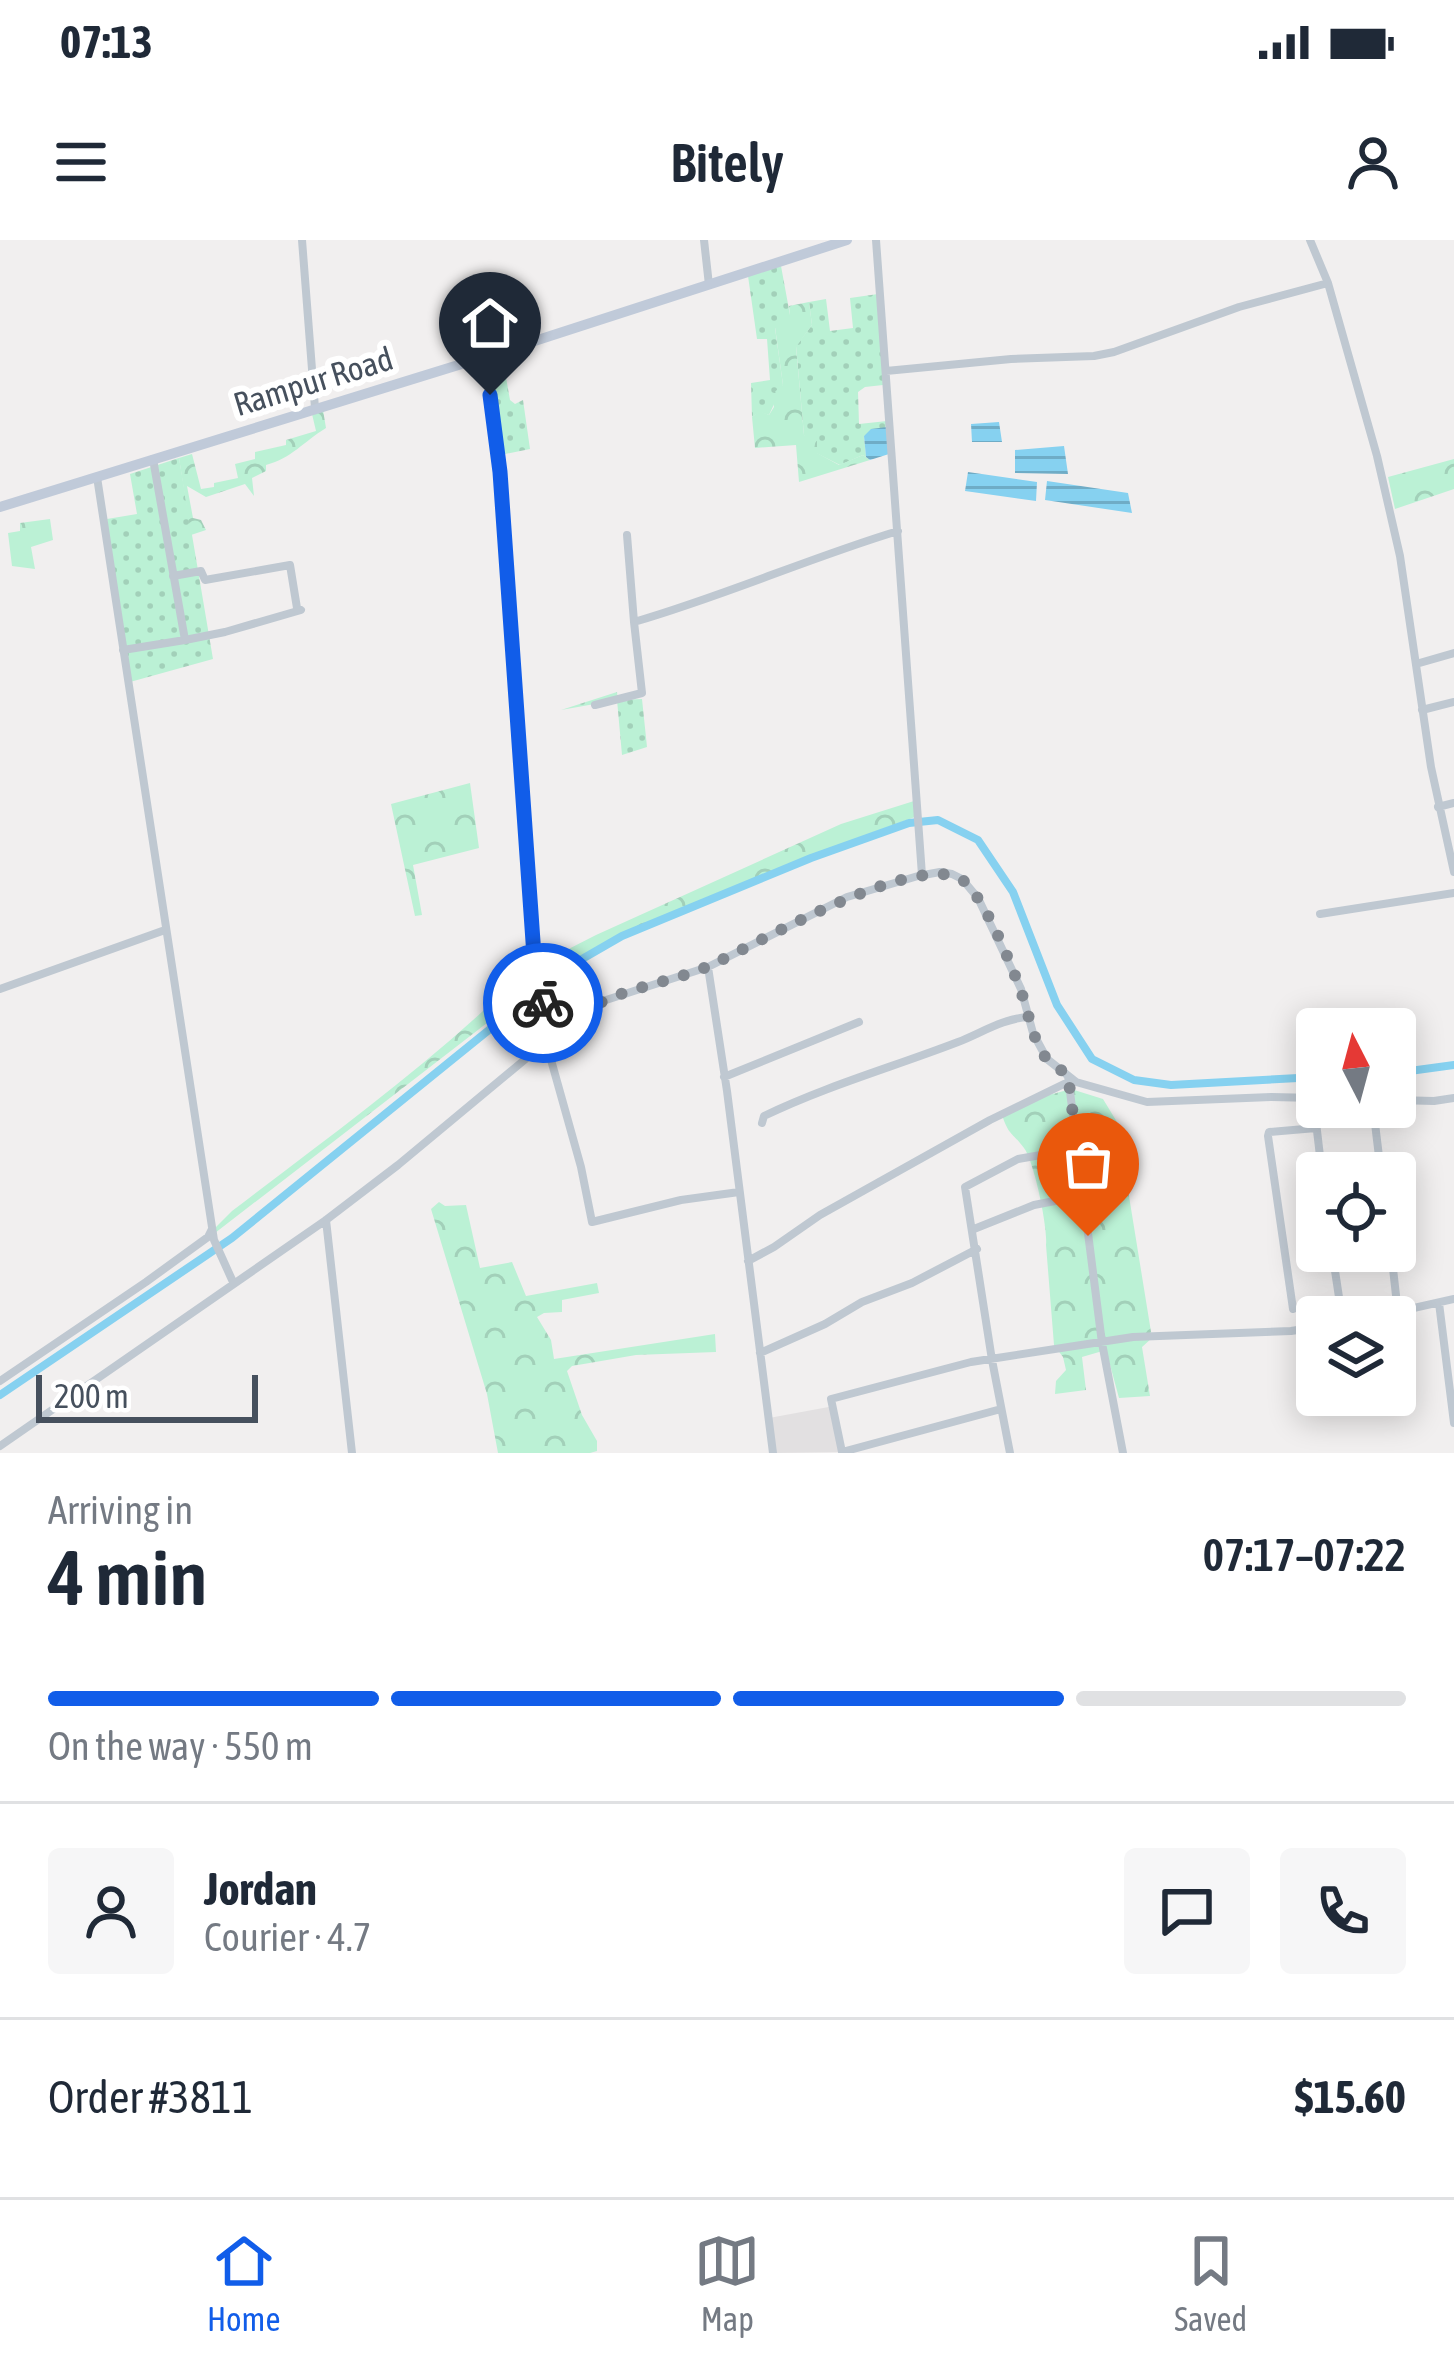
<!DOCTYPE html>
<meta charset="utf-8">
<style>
:root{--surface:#fff;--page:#f6f6f7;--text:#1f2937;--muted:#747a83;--line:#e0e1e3;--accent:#115de9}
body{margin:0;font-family:"Asap Condensed",sans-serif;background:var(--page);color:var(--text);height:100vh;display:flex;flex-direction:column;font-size:45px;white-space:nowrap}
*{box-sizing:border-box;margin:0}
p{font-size:39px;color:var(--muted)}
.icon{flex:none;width:66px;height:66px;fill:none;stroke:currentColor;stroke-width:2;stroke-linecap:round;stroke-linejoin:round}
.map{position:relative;height:1213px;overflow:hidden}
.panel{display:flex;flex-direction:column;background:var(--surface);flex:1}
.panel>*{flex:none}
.needle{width:78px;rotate:354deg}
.controls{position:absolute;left:1296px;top:768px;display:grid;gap:24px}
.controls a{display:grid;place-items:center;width:120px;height:120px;border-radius:12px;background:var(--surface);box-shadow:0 6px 30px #0003;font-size:60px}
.scale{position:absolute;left:36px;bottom:30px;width:222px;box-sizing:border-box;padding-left:12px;border:6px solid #46505d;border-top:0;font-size:33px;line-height:42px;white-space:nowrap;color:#46505d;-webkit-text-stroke:9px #fff;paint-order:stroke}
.pin{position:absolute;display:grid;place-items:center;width:102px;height:102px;color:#fff;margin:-123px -51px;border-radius:50% 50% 50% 0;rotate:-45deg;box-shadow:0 0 12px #0007}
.pin .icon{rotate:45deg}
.courier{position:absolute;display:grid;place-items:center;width:120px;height:120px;margin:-60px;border:9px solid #115de9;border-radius:50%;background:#fff;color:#222;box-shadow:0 3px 15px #0007}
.headline em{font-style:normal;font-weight:600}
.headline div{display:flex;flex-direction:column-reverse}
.headline{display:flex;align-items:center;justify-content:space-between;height:204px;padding:0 48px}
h1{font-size:78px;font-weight:600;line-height:90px}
.bar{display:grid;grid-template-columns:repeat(4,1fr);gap:18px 12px;align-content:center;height:144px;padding:0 48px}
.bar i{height:15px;border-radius:9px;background:var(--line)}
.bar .active{background:var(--accent)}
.bar p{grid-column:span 4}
.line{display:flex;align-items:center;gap:30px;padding:0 48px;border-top:3px solid var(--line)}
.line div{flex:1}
.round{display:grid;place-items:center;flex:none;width:126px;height:126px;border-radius:12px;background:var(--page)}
.status{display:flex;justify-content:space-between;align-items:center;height:84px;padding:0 60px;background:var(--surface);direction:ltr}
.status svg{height:33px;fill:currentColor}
header{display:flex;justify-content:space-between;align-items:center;height:156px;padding:0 48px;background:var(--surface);font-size:54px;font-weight:600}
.tab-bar{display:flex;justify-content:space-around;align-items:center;height:168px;border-top:3px solid var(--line);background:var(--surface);font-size:33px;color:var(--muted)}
.tab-bar a{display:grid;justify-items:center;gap:6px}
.tab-bar .active{color:var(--accent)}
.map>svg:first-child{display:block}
.education{fill:#e2e0e1}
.grass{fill:url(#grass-dots)}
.forest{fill:url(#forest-crowns)}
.water{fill:url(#water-rules)}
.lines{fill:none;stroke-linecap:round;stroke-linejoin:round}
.canal{stroke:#86d1f0;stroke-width:8}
.minor{stroke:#bfc8d1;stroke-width:8}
.secondary{stroke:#c0cad9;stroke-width:10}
.done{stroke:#828890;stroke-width:12;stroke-dasharray:0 21.6}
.route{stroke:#115de9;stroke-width:15}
.labels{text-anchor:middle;stroke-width:12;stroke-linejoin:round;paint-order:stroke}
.street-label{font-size:33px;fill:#46505d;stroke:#fff}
</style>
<div class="status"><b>07:13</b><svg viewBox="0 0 49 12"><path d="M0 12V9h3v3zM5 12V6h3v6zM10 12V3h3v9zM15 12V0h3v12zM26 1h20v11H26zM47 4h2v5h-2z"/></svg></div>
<header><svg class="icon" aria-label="menu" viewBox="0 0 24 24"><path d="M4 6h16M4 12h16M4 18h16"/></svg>Bitely<svg class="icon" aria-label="person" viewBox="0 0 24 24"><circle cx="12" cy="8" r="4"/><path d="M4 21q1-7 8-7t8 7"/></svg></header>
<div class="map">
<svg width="1454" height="1213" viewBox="0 0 1454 1213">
<defs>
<pattern id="grass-dots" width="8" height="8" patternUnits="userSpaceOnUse" patternTransform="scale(3)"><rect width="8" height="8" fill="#bbf1d5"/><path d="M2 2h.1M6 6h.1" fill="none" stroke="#a2d0b9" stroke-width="1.8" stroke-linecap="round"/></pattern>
<pattern id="forest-crowns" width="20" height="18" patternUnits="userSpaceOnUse" patternTransform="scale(3)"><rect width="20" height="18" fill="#bbf1d5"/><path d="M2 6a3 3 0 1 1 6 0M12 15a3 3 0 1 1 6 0" fill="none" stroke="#a2d0b9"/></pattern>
<pattern id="water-rules" width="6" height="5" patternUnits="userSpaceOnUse" patternTransform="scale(3)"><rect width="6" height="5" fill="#86d1f0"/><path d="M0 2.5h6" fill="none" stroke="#6facc6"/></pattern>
</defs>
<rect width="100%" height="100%" fill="#f1efef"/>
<path class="education" d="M834 1166 842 1212 776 1213 769 1178Z"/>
<path class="grass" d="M781 26 790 75 783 88H775L783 145 769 175 760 172 752 177 751 143 770 140 767 99H757L748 36Z
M878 54 883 145 865 147 858 152 859 184 887 181V187L864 196 866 217 863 215 840 225 816 213 804 195 796 106 812 85 809 62 826 59 830 91 853 88 850 58Z
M502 115 510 160 515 164 523 160 530 209 500 215 487 120Z
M179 218 213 419 130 442 107 279 137 274 130 234Z
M617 452 618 460 642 459 647 507 622 515 617 460 561 470Z"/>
<path class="forest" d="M809 62 812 85 796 107 804 195 817 201V213L839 225 863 215 870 220 799 242 796 205 755 208 752 177 760 171 769 175 774 167 772 154 783 145 775 87 783 88V75H790L789 66Z
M323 170 326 188C303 202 292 218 266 225V231L252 238 254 256 245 244 206 257 187 246 193 278 201 280 206 290 191 295 179 218 192 214 201 249 214 247V243L238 238 235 224 255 219V212L286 205V200L316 191 312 174Z
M1454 219V249L1395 269 1388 237Z
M50 279 53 300 31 307 35 329 12 326 8 293 20 291V283Z
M470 543 479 608 413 625 422 675 415 676 391 564Z
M914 561 915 577 811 615 622 693 553 734 543 722 596 695 841 584Z
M530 726 531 749 215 993V988L232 971C334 893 439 818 530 726Z
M1071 849 1103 859 1117 882 1152 1098 1142 1107 1150 1156 1119 1158 1106 1110 1082 1117 1086 1150 1055 1154 1056 1141 1066 1130 1063 1117 1054 1105 1046 1005C1048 988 1034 921 1024 908 1012 892 1009 896 1002 875L1016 864Z
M439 962 445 966 466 965 480 1028 512 1022 526 1056 597 1043 599 1053 562 1060V1072L544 1073 537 1077 551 1100 554 1119 715 1094 716 1112 636 1115 572 1126 567 1131 582 1175 597 1201V1211L590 1213H498L487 1154 431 969Z"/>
<path class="water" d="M999 182 1002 202H972L971 184Z
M887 187 889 214 870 220 866 217 864 196 871 189Z
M1064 206 1068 234 1015 233V210Z
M968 232 1037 242 1036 261 965 251Z
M1047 241 1128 253 1132 273 1045 260Z"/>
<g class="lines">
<path class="canal" d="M1395 833 1454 825
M0 1155 232 998 563 730 622 696 811 618 909 583 938 580 978 600 1013 652 1057 765 1092 819 1134 840 1171 845 1317 837"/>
<path class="minor" d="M302 0 315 168
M704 0 709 45
M876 0 922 635
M1310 0 1328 43 1377 216 1400 316 1431 527 1454 632
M485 116 499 232 535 744C544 764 547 781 546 802L581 927 592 982 681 960 739 952
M886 131 1011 119 1094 116 1114 112 1239 67 1328 43
M97 237 214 1000 233 1042
M627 295 634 382
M173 336 201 331 205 340 290 325 297 368 301 370 225 392 185 400
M123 410 185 400 153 219
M1416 424 1454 413
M595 465 642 453 634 382C724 356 809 318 898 291
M1422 470 1454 462
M1438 567 1454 563
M1320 674 1454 653
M0 749 165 690
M1068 836 1102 1103 1123 1213
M724 837 859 782
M1313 857 1322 933
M1395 860 1434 861 1454 858
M1373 867 1381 933
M762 883 764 876C826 846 893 827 958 802 981 793 1004 778 1029 777
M326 980 352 1213
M974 989 1034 965 1081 956
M1332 1011 1342 1077
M1391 1011 1398 1073
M748 1021 774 1007 820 975 990 880 1068 842
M1439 1063 1454 1183
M1293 1069 1268 896 1269 892 1316 888
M1374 1077 1454 1059
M760 1113 825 1084 862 1062 912 1043 977 1009
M0 1141 146 1042 208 997 212 989
M1001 1169 842 1212 831 1159 971 1122 1133 1097 1291 1091 1317 1087
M0 1206 326 980 398 925 546 802 603 761 708 727
M773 1213 727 851 708 727 847 657 918 636 940 632 952 634 962 639 978 658 1021 749 1033 793 1047 819 1076 842 1147 862 1271 857 1317 858
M1010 1213 992 1120 965 947 1018 919 1075 909"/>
<path class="secondary" d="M0 267 510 109 847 0"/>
</g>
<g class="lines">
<path class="done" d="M543 763 547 784 546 802C565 789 585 769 606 760 640 745 678 740 711 725 756 705 926 604 966 643 986 663 1010 721 1020 749 1029 771 1031 798 1046 818 1051 824 1061 830 1068 835L1088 996"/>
<path class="route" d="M490 155 500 232 536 744 543 763"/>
</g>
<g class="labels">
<g class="street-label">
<text transform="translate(313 141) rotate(-17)" y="12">Rampur Road</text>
</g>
</g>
</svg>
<div class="controls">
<a><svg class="needle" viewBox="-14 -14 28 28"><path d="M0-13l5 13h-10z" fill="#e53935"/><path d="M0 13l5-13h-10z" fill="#747a83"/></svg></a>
<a><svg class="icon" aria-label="locate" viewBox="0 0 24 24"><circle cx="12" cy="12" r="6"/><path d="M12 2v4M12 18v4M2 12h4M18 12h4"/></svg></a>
<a><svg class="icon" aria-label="layers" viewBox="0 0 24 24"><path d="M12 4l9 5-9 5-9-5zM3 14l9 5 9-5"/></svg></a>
</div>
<div class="scale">200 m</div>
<div class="pin" style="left:1088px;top:996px;background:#ea580c"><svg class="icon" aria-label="bag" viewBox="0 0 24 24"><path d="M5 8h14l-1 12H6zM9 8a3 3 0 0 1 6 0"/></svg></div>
<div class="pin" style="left:490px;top:155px;background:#1f2937"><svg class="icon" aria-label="home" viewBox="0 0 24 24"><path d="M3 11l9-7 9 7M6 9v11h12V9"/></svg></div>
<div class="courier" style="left:543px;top:763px"><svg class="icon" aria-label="bike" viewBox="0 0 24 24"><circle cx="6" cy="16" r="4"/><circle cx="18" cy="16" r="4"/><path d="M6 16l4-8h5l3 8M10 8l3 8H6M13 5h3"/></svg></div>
</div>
<section class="panel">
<div class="headline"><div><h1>4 min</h1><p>Arriving in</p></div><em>07:17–07:22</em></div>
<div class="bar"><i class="active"></i><i class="active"></i><i class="active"></i><i></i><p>On the way · 550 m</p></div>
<div class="line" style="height:216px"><a class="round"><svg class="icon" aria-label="person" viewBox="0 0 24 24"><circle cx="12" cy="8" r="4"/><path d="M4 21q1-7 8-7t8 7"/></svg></a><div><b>Jordan</b><p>Courier · 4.7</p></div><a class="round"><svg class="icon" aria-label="chat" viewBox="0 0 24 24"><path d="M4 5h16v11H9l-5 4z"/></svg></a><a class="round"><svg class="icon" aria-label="phone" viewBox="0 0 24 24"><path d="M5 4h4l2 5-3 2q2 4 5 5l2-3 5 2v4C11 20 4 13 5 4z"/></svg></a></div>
<div class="line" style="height:156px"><div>Order #3811</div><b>$15.60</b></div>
</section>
<nav class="tab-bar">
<a class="active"><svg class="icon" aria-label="home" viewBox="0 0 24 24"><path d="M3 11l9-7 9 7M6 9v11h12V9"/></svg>Home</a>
<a><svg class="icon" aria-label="map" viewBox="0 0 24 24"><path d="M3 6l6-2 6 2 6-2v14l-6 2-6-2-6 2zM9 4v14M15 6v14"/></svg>Map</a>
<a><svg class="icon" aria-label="saved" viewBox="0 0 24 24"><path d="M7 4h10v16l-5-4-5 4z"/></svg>Saved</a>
</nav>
